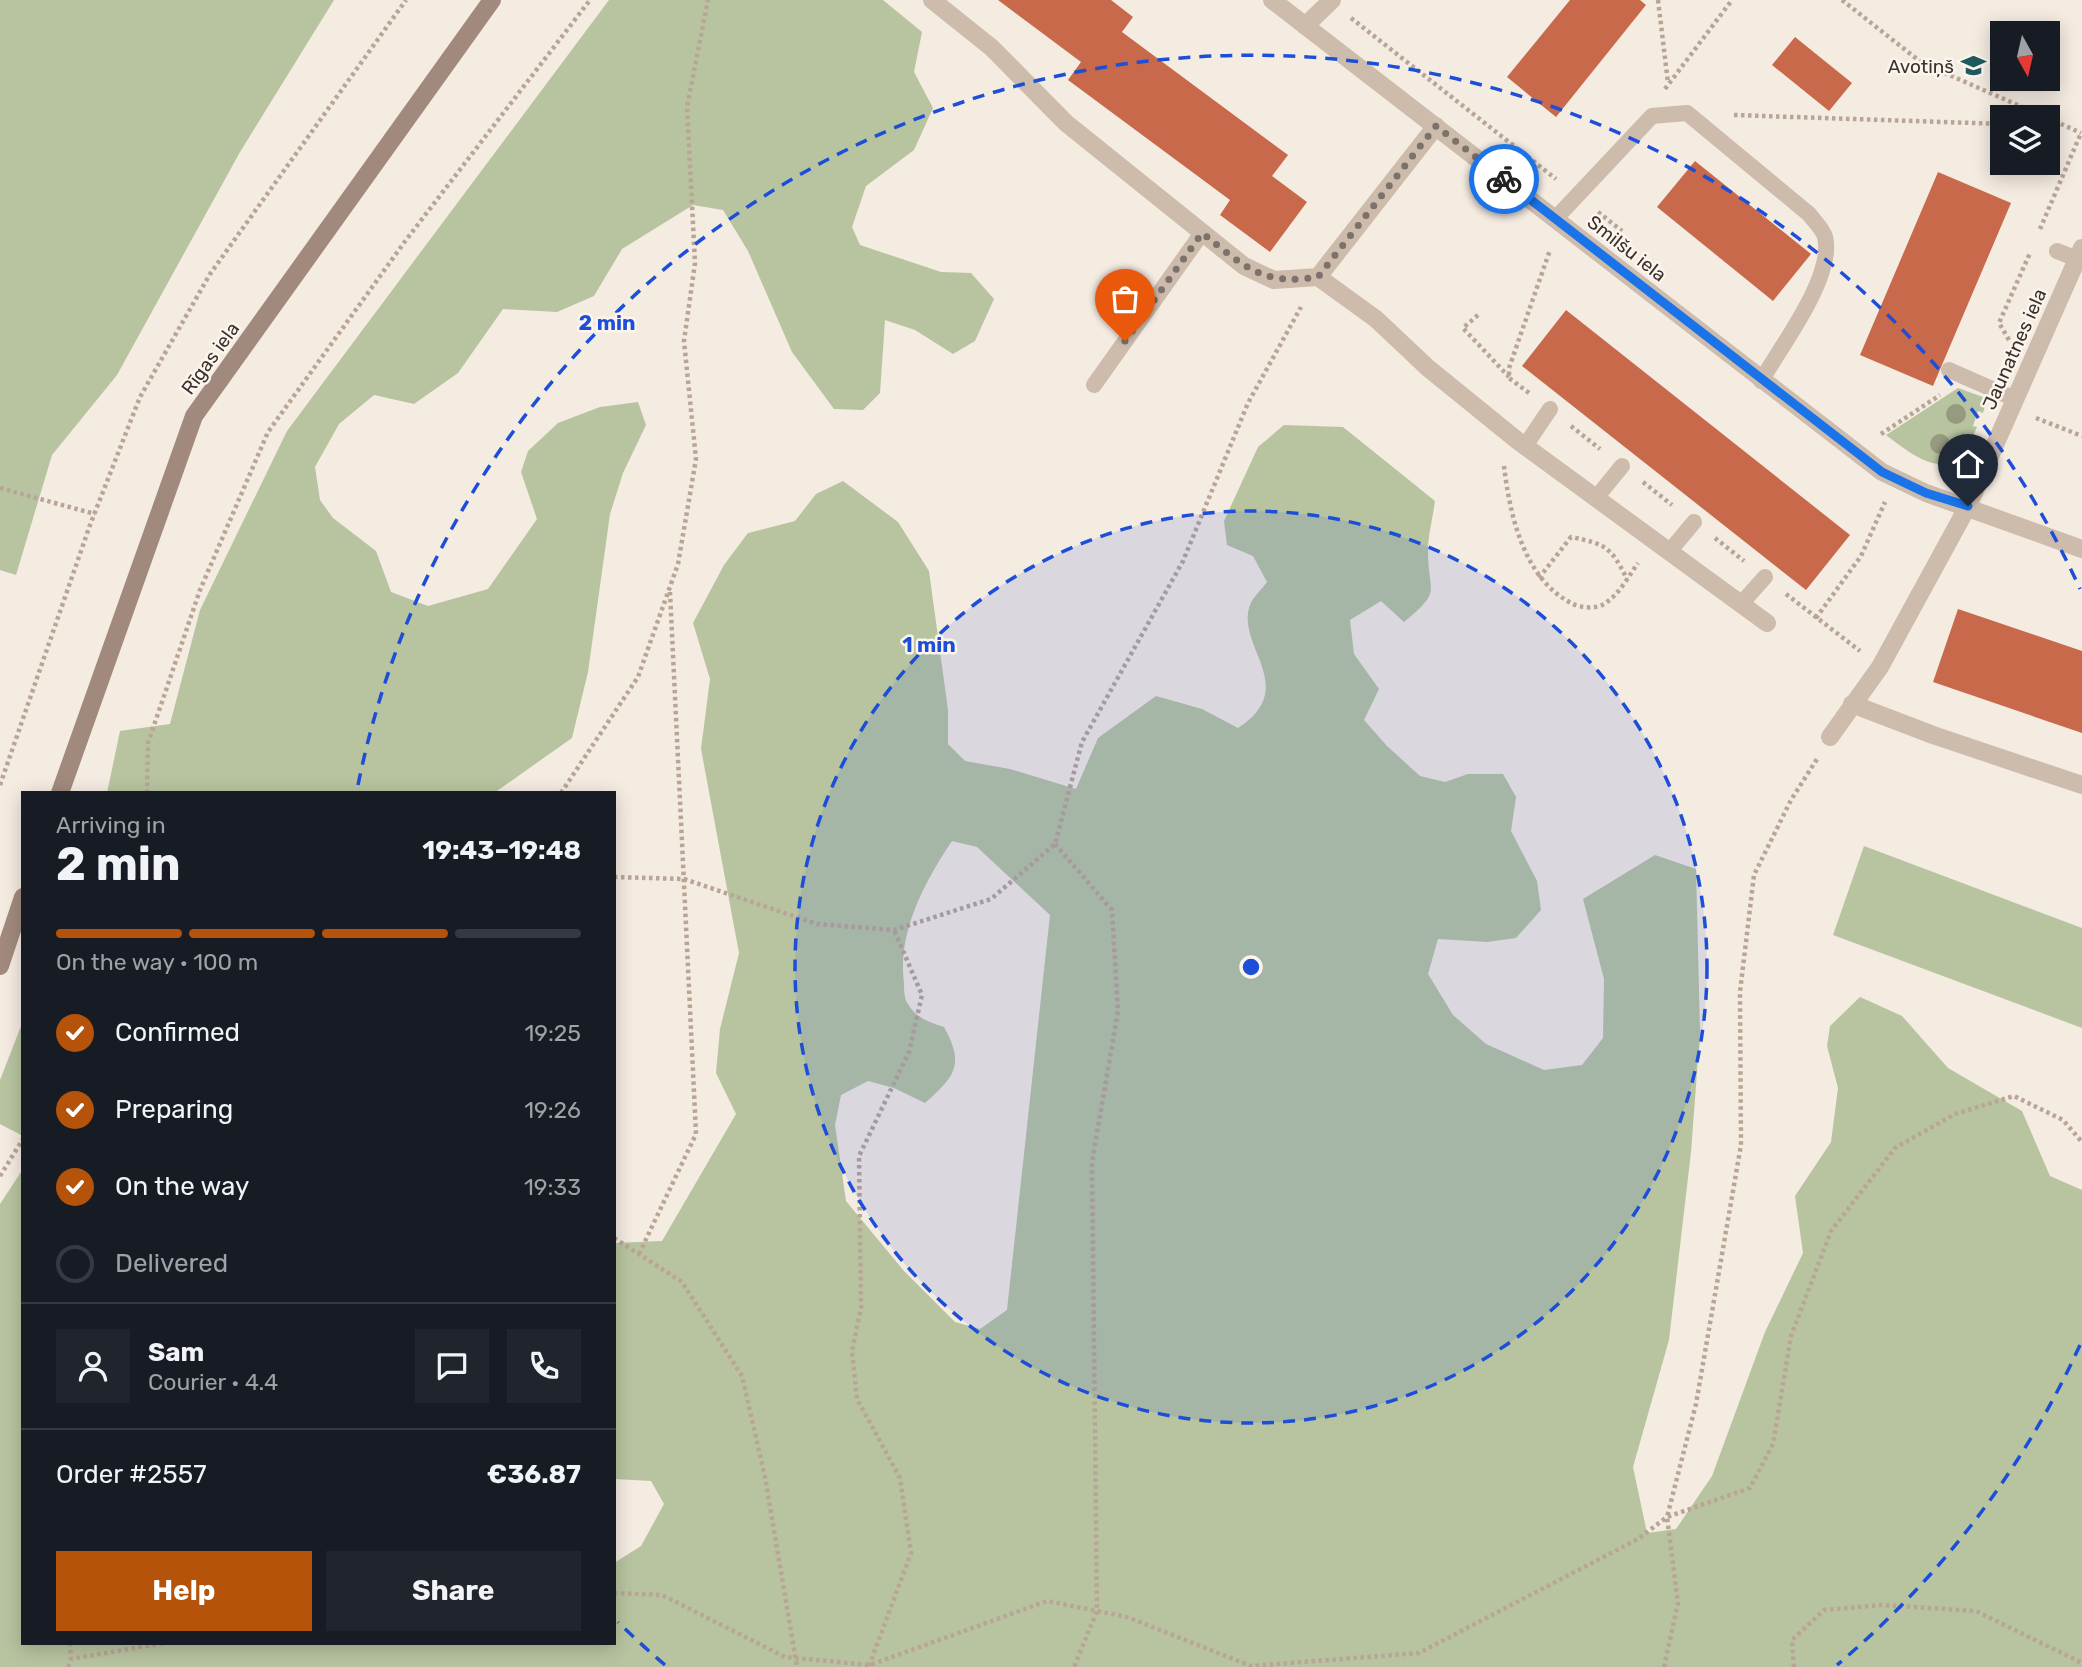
<!DOCTYPE html>
<meta charset="utf-8">
<style>
:root{--surface:#171b24;--page:#20242c;--text:#f1f3f6;--muted:#9ea1a6;--line:#363941;--accent:#b45309}
body{margin:0;font-family:Rubik,sans-serif;background:var(--page);color:var(--text);height:100vh;display:flex;flex-direction:column;font-size:26px;white-space:nowrap}
*{box-sizing:border-box;margin:0}
p{font-size:23px;color:var(--muted)}
.icon{flex:none;width:38px;height:38px;fill:none;stroke:currentColor;stroke-width:2;stroke-linecap:round;stroke-linejoin:round}
.map{position:relative;flex:1;overflow:hidden}
.sheet{position:absolute;left:21px;top:791px;width:595px;height:854px;display:flex;flex-direction:column;background:var(--surface);border-radius:0px;box-shadow:0 4px 18px #0003}
.sheet>*{flex:none}
.needle{width:46px;rotate:172deg}
.buttons{position:absolute;left:1990px;top:21px;display:grid;gap:14px}
.buttons a{display:grid;place-items:center;width:70px;height:70px;border-radius:0px;background:var(--surface);box-shadow:0 4px 18px #0003;font-size:35px}
.pin{position:absolute;display:grid;place-items:center;width:60px;height:60px;color:#fff;margin:-72px -30px;border-radius:50% 50% 50% 0;rotate:-45deg;box-shadow:0 0 7px #0007}
.pin .icon{rotate:45deg}
.courier{position:absolute;display:grid;place-items:center;width:70px;height:70px;margin:-35px;border:5px solid #1a73e8;border-radius:50%;background:#fff;color:#222;box-shadow:0 2px 9px #0007}
.headline em{font-style:normal;font-weight:700}
.headline div{display:flex;flex-direction:column-reverse}
.headline{display:flex;align-items:center;justify-content:space-between;height:119px;padding:0 35px}
h1{font-size:46px;font-weight:700;line-height:52px}
.bar{display:grid;grid-template-columns:repeat(4,1fr);gap:10px 7px;align-content:center;height:84px;padding:0 35px}
.bar i{height:9px;border-radius:5px;background:var(--line)}
.bar .active{background:var(--accent)}
.bar p{grid-column:span 4}
.line{display:flex;align-items:center;gap:18px;padding:0 35px;border-top:2px solid var(--line)}
.line div{flex:1}
.round{display:grid;place-items:center;flex:none;width:74px;height:74px;border-radius:0px;background:var(--page)}
ol{padding:0 35px;list-style:none}
li{display:flex;align-items:center;gap:21px;height:77px}
li p{margin-inline-start:auto}
li .icon{padding:7px;border-radius:50%;background:var(--accent);color:#fff;stroke-width:4}
li:last-child{color:var(--muted)}
li i{width:38px;height:38px;border:4px solid var(--line);border-radius:50%}
.action{display:flex;gap:14px;margin-top:auto;padding:14px 35px}
.action a{flex:1;height:80px;border-radius:0px;background:var(--accent);color:#fff;font-size:28px;font-weight:700;line-height:80px;text-align:center}
.action a+a{background:var(--page);color:var(--text)}
.map>svg:first-child{display:block}
.green{fill:#b8c4a0;fill-rule:evenodd}
.building{fill:#c8694b}
.lines{fill:none;stroke-linecap:round;stroke-linejoin:round}
.path{stroke:#b9a596;stroke-width:4.5;stroke-dasharray:3.5 3.5;stroke-linecap:butt}
.service{stroke:#cdbbac;stroke-width:16}
.minor{stroke:#cdbbac;stroke-width:18}
.secondary{stroke:#a18a7d;stroke-width:18}
.tree{fill:#969b7f}
.done{stroke:#7c716b;stroke-width:7;stroke-dasharray:0 12.6}
.route{stroke:#1a73e8;stroke-width:9}
.ring{fill:none;stroke:#1d4ed8;stroke-width:3.5;stroke-dasharray:12 9}
.labels{text-anchor:middle;stroke-width:5;stroke-linejoin:round;paint-order:stroke}
.poi-label{font-size:19px;fill:#3b302b;stroke:#fbf5ee;text-anchor:end}
.street-label{font-size:19px;fill:#3b302b;stroke:#fbf5ee}
.centre{fill:#1d4ed8;stroke:#fbf5ee;stroke-width:3.5}
.ring-label{font-size:21px;text-anchor:middle;font-weight:bold;fill:#1d4ed8;stroke:#fbf5ee;stroke-width:5;stroke-linejoin:round;paint-order:stroke}
</style>
<div class="map">
<svg width="2082" height="1667" viewBox="0 0 2082 1667">
<rect width="100%" height="100%" fill="#f4ebe1"/>
<path class="green" d="M0 0H334L240 152 117 375 52 455 16 575 0 570Z
M609 0H883L922 32 914 72 933 108 914 150 866 186 852 227 860 245 941 272 971 273 994 299 975 341 953 354 915 330 885 320 880 393 863 410 834 409 792 352 748 251 723 210 693 205 622 249 594 296 557 312 503 309 458 373 414 404 374 395 339 424 315 467 320 500 333 518 376 551 391 592 428 606 488 589 537 519 521 472 528 451 558 423 600 407 638 402 646 425 623 473 610 514 588 672 572 738 494 793H107L120 731 170 724 200 610 287 431Z
M1958 388 1983 397 1986 402 1983 413 1978 411 1973 426 1977 427C1952 485 1924 464 1886 435Z
M1284 425 1343 427 1435 501C1433 517 1428 535 1428 551 1428 594 1443 590 1404 622L1381 601 1350 620 1354 654 1379 689 1364 720 1387 746 1420 776 1445 782 1468 774H1503L1516 797 1511 831 1537 881 1541 910 1516 938 1487 942 1438 939 1428 974 1453 1015 1486 1044 1544 1070 1582 1065 1603 1038 1604 979 1583 899 1655 855 1696 869 1700 1032 1691 1152 1669 1340 1633 1467 1647 1533 1676 1529 1712 1476 1765 1332 1803 1253 1795 1196 1831 1142 1838 1088 1827 1046 1830 1026 1860 997 1902 1016 1948 1068 2022 1111 2050 1176 2082 1190V1667H0V1204L23 1169V1643H614V1563L641 1546 664 1504 651 1481 614 1479V1243L662 1241 736 1114 716 1073 720 1029 739 953 701 749 710 679 693 623 724 565 748 533 795 521 816 494 843 481 898 522 929 571 948 710V744L965 761 1010 769 1076 789 1098 738 1156 696 1202 709 1238 728C1301 687 1235 646 1250 605 1253 597 1262 589 1267 582L1253 556 1227 545 1224 521 1258 447ZM952 841 977 847 1050 915 1007 1310 980 1329 955 1322 904 1271 846 1201 835 1125 841 1095 868 1081 894 1088 925 1103C955 1076 965 1065 944 1027 929 1022 916 1018 908 1004 904 999 904 989 904 983 897 933 925 881 952 841Z
M1864 846 2082 928V1028L1833 935Z
M23 1021V1136L0 1124V1080Z"/>
<path class="building" d="M998 0H1111L1133 17 1122 32 1288 155 1272 176 1307 202 1270 252 1220 215 1230 200 1068 80 1081 62Z
M1570 0H1640L1646 5 1556 117 1507 77Z
M1795 37 1852 83 1829 111 1772 65Z
M1695 161 1811 254 1773 301 1657 207Z
M1938 172 2011 203 1933 386 1860 355Z
M1566 310 1850 535 1806 590 1522 366Z
M1958 609 2082 651V733L1933 682Z"/>
<g class="lines">
<path class="path" d="M1658 0 1668 83
M1842 0 1922 63 2045 117
M1351 18 1556 179
M1665 89 1732 0
M1734 115 2002 124
M2048 118 2081 133
M1598 212 1622 231
M2040 229 2081 133
M1478 315 1463 328 1509 377
M2009 340 1999 323 2030 253
M1529 393 1509 378V368L1550 250
M2036 418 2082 436
M1571 426 1600 449
M1881 434 1940 395
M1504 466C1510 516 1524 580 1573 604 1581 608 1596 609 1604 604 1619 595 1628 577 1638 563
M1643 482 1672 505
M0 488 95 514
M1715 538 1744 561
M1539 578 1571 537C1606 544 1611 547 1627 579
M1786 594 1860 651
M1816 618 1861 556 1885 502
M0 785 90 525 140 397 210 274 406 0
M147 793 148 743 200 590 268 432 406 240 590 0
M561 793 638 677 678 564 696 459 684 341 695 263 687 107 708 0
M1055 844 1112 910 1118 1011 1092 1162 1097 1611 1074 1667
M614 877 684 879 817 924 894 930 991 899 1055 844 1082 742 1183 561 1248 403 1301 307
M0 1176 23 1139
M614 1238 682 1282 742 1376 765 1477 797 1667
M639 1254 696 1134 670 592
M614 1593 662 1595 785 1657 870 1665 1047 1601 1127 1617 1251 1666 1419 1653 1638 1539 1667 1517 1750 1488 1773 1444 1791 1336 1831 1231 1895 1148 1955 1114 2014 1096 2063 1120 2082 1142
M70 1643 71 1659
M869 1666 911 1553 900 1478 857 1399 852 1351 861 1308 859 1156 909 1052 922 995 894 930
M68 1667 71 1659 164 1643
M1664 1667 1678 1603 1667 1517 1696 1404 1741 1145 1740 992 1754 875 1791 800 1817 759
M1794 1667 1792 1640 1824 1610 1882 1605 1976 1611 2082 1663"/>
<path class="service" d="M1556 218 1652 116 1687 113 1809 214C1814 221 1823 229 1825 237 1835 276 1781 346 1761 381
M2057 251 2077 259
M1949 370 2015 399
M1094 385 1202 233
M1525 446 1550 409
M1596 498 1622 466
M1669 552 1694 522
M1741 604 1765 577"/>
<path class="minor" d="M932 0 992 48 1066 123 1244 266 1274 280 1318 277 1376 319 1428 368 1518 441 1767 623
M1272 0 1882 472 1926 493 2082 549
M1305 26 1332 0
M1318 277 1436 126
M1852 704 1933 735 2082 785
M1830 737 1880 667 1968 506 2082 248"/>
<path class="secondary" d="M60 793 194 416 492 0
M0 966 23 897"/>
</g>
<g class="tree">
<circle cx="1956" cy="414" r="10"/>
<circle cx="1940" cy="444" r="10"/>
</g>
<g class="lines">
<path class="done" d="M1125 341 1202 233C1244 266 1261 286 1318 277L1436 126 1504 179"/>
<path class="route" d="M1504 179 1882 472 1926 493 1968 506"/>
</g>
<circle cx="1251" cy="967" r="456" fill="#1d4ed8" fill-opacity=".12"/>
<g class="ring">
<circle cx="1251" cy="967" r="456"/>
<path d="M2080 1345A911 911 0 0 1 1837 1665M665 1665A911 911 0 0 1 618 1622M358 785A911 911 0 0 1 2080 589"/>
</g>
<defs>
<symbol id="school-bare" viewBox="-9 -9 18 18"><path d="M0-5L7-2L0 1L-7-2ZM-4 1L0 2.5L4 1V4Q0 6-4 4Z" fill="#1f5a5e" stroke="#fbf5ee" stroke-width="2.5" paint-order="stroke"/></symbol>
</defs>
<g fill-rule="evenodd">
<use href="#school-bare" x="1956" y="48" width="35" height="35"/>
</g>
<g class="labels">
<g class="poi-label">
<text x="1954" y="73">Avotiņš</text>
</g>
<g class="street-label">
<text transform="translate(1627 248) rotate(38)" y="7">Smilšu iela</text>
<text transform="translate(2014 349) rotate(-66)" y="7">Jaunatnes iela</text>
<text transform="translate(210 358) rotate(-54)" y="7">Rīgas iela</text>
</g>
</g>
<circle cx="1251" cy="967" r="10" class="centre"/>
<g class="ring-label">
<text x="607" y="330">2 min</text>
<text x="929" y="652">1 min</text>
</g>
</svg>
<div class="buttons">
<a><svg class="needle" viewBox="-14 -14 28 28"><path d="M0-13l5 13h-10z" fill="#e53935"/><path d="M0 13l5-13h-10z" fill="#9ea1a6"/></svg></a>
<a><svg class="icon" aria-label="layers" viewBox="0 0 24 24"><path d="M12 4l9 5-9 5-9-5zM3 14l9 5 9-5"/></svg></a>
</div>
<div class="pin" style="left:1125px;top:341px;background:#ea580c"><svg class="icon" aria-label="bag" viewBox="0 0 24 24"><path d="M5 8h14l-1 12H6zM9 8a3 3 0 0 1 6 0"/></svg></div>
<div class="pin" style="left:1968px;top:506px;background:#1f2937"><svg class="icon" aria-label="home" viewBox="0 0 24 24"><path d="M3 11l9-7 9 7M6 9v11h12V9"/></svg></div>
<div class="courier" style="left:1504px;top:179px"><svg class="icon" aria-label="bike" viewBox="0 0 24 24"><circle cx="6" cy="16" r="4"/><circle cx="18" cy="16" r="4"/><path d="M6 16l4-8h5l3 8M10 8l3 8H6M13 5h3"/></svg></div>
<section class="sheet">
<div class="headline"><div><h1>2 min</h1><p>Arriving in</p></div><em>19:43–19:48</em></div>
<div class="bar"><i class="active"></i><i class="active"></i><i class="active"></i><i></i><p>On the way · 100 m</p></div>
<ol>
<li><svg class="icon" aria-label="check" viewBox="0 0 24 24"><path d="M5 12l5 5 9-10"/></svg>Confirmed<p>19:25</p></li>
<li><svg class="icon" aria-label="check" viewBox="0 0 24 24"><path d="M5 12l5 5 9-10"/></svg>Preparing<p>19:26</p></li>
<li><svg class="icon" aria-label="check" viewBox="0 0 24 24"><path d="M5 12l5 5 9-10"/></svg>On the way<p>19:33</p></li>
<li><i></i>Delivered</li>
</ol>
<div class="line" style="height:126px"><a class="round"><svg class="icon" aria-label="person" viewBox="0 0 24 24"><circle cx="12" cy="8" r="4"/><path d="M4 21q1-7 8-7t8 7"/></svg></a><div><b>Sam</b><p>Courier · 4.4</p></div><a class="round"><svg class="icon" aria-label="chat" viewBox="0 0 24 24"><path d="M4 5h16v11H9l-5 4z"/></svg></a><a class="round"><svg class="icon" aria-label="phone" viewBox="0 0 24 24"><path d="M5 4h4l2 5-3 2q2 4 5 5l2-3 5 2v4C11 20 4 13 5 4z"/></svg></a></div>
<div class="line" style="height:91px"><div>Order #2557</div><b>€36.87</b></div>
<div class="action"><a>Help</a><a>Share</a></div>
</section>
</div>
